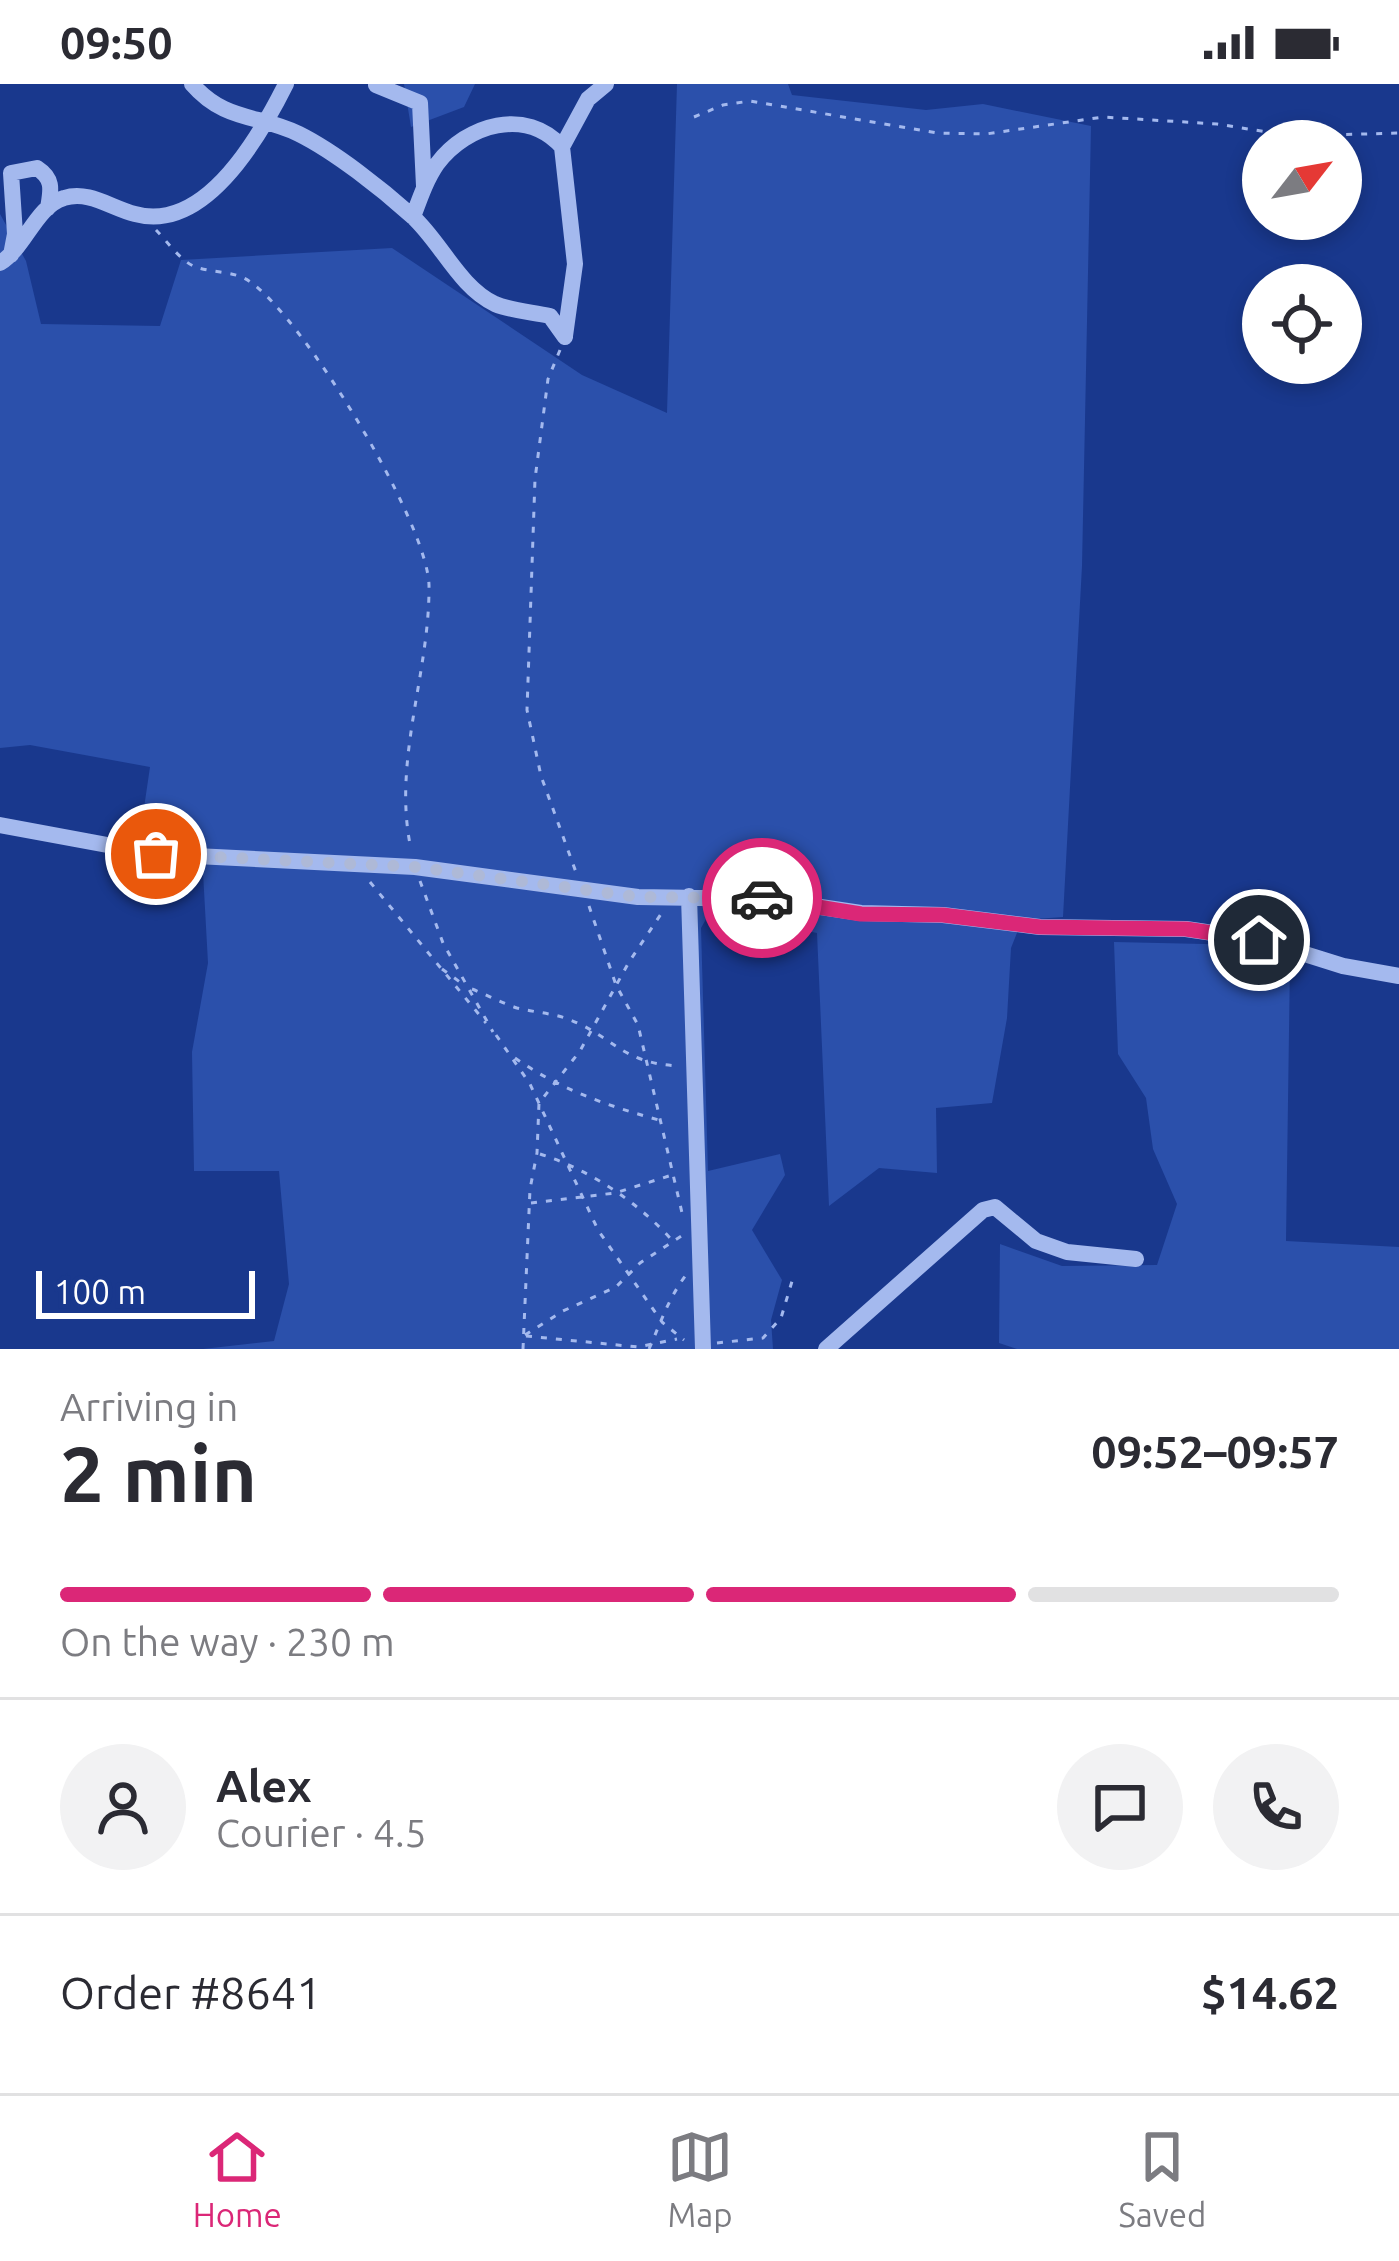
<!DOCTYPE html>
<meta charset="utf-8">
<style>
:root{--surface:#fff;--page:#f2f2f3;--text:#2b2b33;--muted:#7c7c81;--line:#e1e1e2;--accent:#db2777}
body{margin:0;font-family:Ubuntu,sans-serif;background:var(--page);color:var(--text);height:100vh;display:flex;flex-direction:column;font-size:45px;white-space:nowrap}
*{box-sizing:border-box;margin:0}
p{font-size:39px;color:var(--muted)}
.icon{flex:none;width:66px;height:66px;fill:none;stroke:currentColor;stroke-width:2;stroke-linecap:round;stroke-linejoin:round}
.map{position:relative;height:1265px;overflow:hidden}
.sheet{display:flex;flex-direction:column;background:var(--surface);flex:1}
.sheet>*{flex:none}
.needle{width:78px;rotate:59deg}
.tools{position:absolute;left:1242px;top:36px;display:grid;gap:24px}
.tools a{display:grid;place-items:center;width:120px;height:120px;border-radius:50%;background:var(--surface);box-shadow:0 6px 18px #0003;font-size:60px}
.scale{position:absolute;left:36px;bottom:30px;width:219px;box-sizing:border-box;padding-left:12px;border:6px solid #fff;border-top:0;font-size:33px;line-height:42px;white-space:nowrap;color:#fff;-webkit-text-stroke:9px #19388d;paint-order:stroke}
.pin{position:absolute;display:grid;place-items:center;width:102px;height:102px;color:#fff;margin:-51px;border:6px solid #fff;border-radius:50%;box-shadow:0 3px 12px #0007}
.courier{position:absolute;display:grid;place-items:center;width:120px;height:120px;margin:-60px;border:9px solid #db2777;border-radius:50%;background:#fff;color:#222;box-shadow:0 3px 15px #0007}
.overview em{font-style:normal;font-weight:700}
.overview div{display:flex;flex-direction:column-reverse}
.overview{display:flex;align-items:center;justify-content:space-between;height:204px;padding:0 60px}
h1{font-size:78px;font-weight:700;line-height:90px}
.bar{display:grid;grid-template-columns:repeat(4,1fr);gap:18px 12px;align-content:center;height:144px;padding:0 60px}
.bar i{height:15px;border-radius:9px;background:var(--line)}
.bar .on{background:var(--accent)}
.bar p{grid-column:span 4}
.line{display:flex;align-items:center;gap:30px;padding:0 60px;border-top:3px solid var(--line)}
.line div{flex:1}
.round{display:grid;place-items:center;flex:none;width:126px;height:126px;border-radius:63px;background:var(--page)}
.status{display:flex;justify-content:space-between;align-items:center;height:84px;padding:0 60px;background:var(--surface);direction:ltr}
.status svg{height:33px;fill:currentColor}
.tabs{display:flex;justify-content:space-around;align-items:center;height:168px;border-top:3px solid var(--line);background:var(--surface);font-size:33px;color:var(--muted)}
.tabs a{display:grid;justify-items:center;gap:6px}
.tabs .on{color:var(--accent)}
.map>svg:first-child{display:block}
.green{fill:#2b50ab}
.lines{fill:none;stroke-linecap:round;stroke-linejoin:round}
.path{stroke:#a4b9ee;stroke-width:3;stroke-dasharray:6 9;stroke-linecap:butt}
.minor{stroke:#a4b9ee;stroke-width:16}
.done{stroke:#aeb9d7;stroke-width:12;stroke-dasharray:0 21.6}
.route{stroke:#db2777;stroke-width:15}
</style>
<div class="status"><b>09:50</b><svg viewBox="0 0 49 12"><path d="M0 12V9h3v3zM5 12V6h3v6zM10 12V3h3v9zM15 12V0h3v12zM26 1h20v11H26zM47 4h2v5h-2z"/></svg></div>
<div class="map">
<svg width="1399" height="1265" viewBox="0 0 1399 1265">
<rect width="100%" height="100%" fill="#19388d"/>
<path class="green" d="M404 0H475L464 23 411 43Z
M677 0H788L792 11 926 26 983 20 1091 42 1082 482 1063 833 1022 836 1011 864 1007 934 992 1019 936 1024 937 1089 879 1084 829 1122 817 849 710 828 701 844 708 1087 780 1070 785 1091 752 1146 782 1196 771 1236 773 1265H203L274 1257 289 1200 279 1087H194L192 968 208 879 202 770 139 758 150 683 30 661 0 664V130L26 177 41 240 160 242 181 176 392 164 582 291 667 329Z
M1114 858 1249 861 1290 878 1286 1157 1399 1163V1265H1017L999 1259 1000 1160 1062 1182 1157 1181 1177 1120 1153 1065 1146 1014 1118 970Z"/>
<g class="lines">
<path class="path" d="M694 33 723 21 750 17 937 49 986 50 1103 33 1217 40 1292 52 1399 49
M156 146C168 158 181 178 196 183 212 189 235 187 249 197 303 233 427 437 429 501 430 589 392 677 411 765
M560 266 548 295 535 395 527 626 541 692 577 791
M420 797 443 859 493 948
M370 798 486 939
M589 822 616 901 638 941 683 1133
M442 885 464 901
M472 905C487 911 502 919 517 924 533 928 550 929 565 934 615 952 619 979 679 982
M496 951 530 1000 598 1146 662 1238 684 1256
M515 974C559 1005 608 1022 659 1036
M540 1070C590 1086 636 1117 671 1155
M531 1119 615 1109 672 1091
M525 1251 563 1227 616 1203 640 1179 683 1151
M526 1252 638 1263 677 1255
M717 1259 763 1254 781 1234 793 1194
M523 1265 530 1105 537 1069 539 1019 580 967 629 878 661 830
M649 1265C661 1238 668 1215 686 1191"/>
<path class="minor" d="M192 0C225 38 258 30 299 50 335 68 382 105 412 132 441 158 459 203 495 220 512 227 532 228 550 232L565 253
M376 1 420 19 424 102
M562 63 588 15 606 0
M413 133C420 114 426 96 437 80 467 40 526 23 562 63L575 180 565 252
M11 171 15 150 11 89 37 84C54 95 51 106 48 124
M0 179C25 164 36 122 64 114 89 106 111 124 135 130 205 149 260 52 286 0
M0 741 156 770 415 783 638 813 767 815 861 829 943 831 1040 843 1186 845 1260 856 1343 882 1399 892
M689 812 703 1265
M826 1265 983 1126 995 1123 1036 1157 1067 1168 1136 1175"/>
</g>
<g class="lines">
<path class="done" d="M156 770 416 783 638 813 762 814"/>
<path class="route" d="M762 814 861 830 943 831 1040 843 1186 845 1259 856"/>
</g>
</svg>
<div class="tools">
<a><svg class="needle" viewBox="-14 -14 28 28"><path d="M0-13l5 13h-10z" fill="#e53935"/><path d="M0 13l5-13h-10z" fill="#7c7c81"/></svg></a>
<a><svg class="icon" aria-label="locate" viewBox="0 0 24 24"><circle cx="12" cy="12" r="6"/><path d="M12 2v4M12 18v4M2 12h4M18 12h4"/></svg></a>
</div>
<div class="scale">100 m</div>
<div class="pin" style="left:156px;top:770px;background:#ea580c"><svg class="icon" aria-label="bag" viewBox="0 0 24 24"><path d="M5 8h14l-1 12H6zM9 8a3 3 0 0 1 6 0"/></svg></div>
<div class="pin" style="left:1259px;top:856px;background:#1f2937"><svg class="icon" aria-label="home" viewBox="0 0 24 24"><path d="M3 11l9-7 9 7M6 9v11h12V9"/></svg></div>
<div class="courier" style="left:762px;top:814px"><svg class="icon" aria-label="car" viewBox="0 0 24 24"><path d="M5 17H2v-5l4-1 3-4h7l3 4 3 1v5h-3M9 17h6M6 11h13"/><circle cx="7" cy="17" r="2"/><circle cx="17" cy="17" r="2"/></svg></div>
</div>
<section class="sheet">
<div class="overview"><div><h1>2 min</h1><p>Arriving in</p></div><em>09:52–09:57</em></div>
<div class="bar"><i class="on"></i><i class="on"></i><i class="on"></i><i></i><p>On the way · 230 m</p></div>
<div class="line" style="height:216px"><a class="round"><svg class="icon" aria-label="person" viewBox="0 0 24 24"><circle cx="12" cy="8" r="4"/><path d="M4 21q1-7 8-7t8 7"/></svg></a><div><b>Alex</b><p>Courier · 4.5</p></div><a class="round"><svg class="icon" aria-label="chat" viewBox="0 0 24 24"><path d="M4 5h16v11H9l-5 4z"/></svg></a><a class="round"><svg class="icon" aria-label="phone" viewBox="0 0 24 24"><path d="M5 4h4l2 5-3 2q2 4 5 5l2-3 5 2v4C11 20 4 13 5 4z"/></svg></a></div>
<div class="line" style="height:156px"><div>Order #8641</div><b>$14.62</b></div>
</section>
<nav class="tabs">
<a class="on"><svg class="icon" aria-label="home" viewBox="0 0 24 24"><path d="M3 11l9-7 9 7M6 9v11h12V9"/></svg>Home</a>
<a><svg class="icon" aria-label="map" viewBox="0 0 24 24"><path d="M3 6l6-2 6 2 6-2v14l-6 2-6-2-6 2zM9 4v14M15 6v14"/></svg>Map</a>
<a><svg class="icon" aria-label="saved" viewBox="0 0 24 24"><path d="M7 4h10v16l-5-4-5 4z"/></svg>Saved</a>
</nav>
